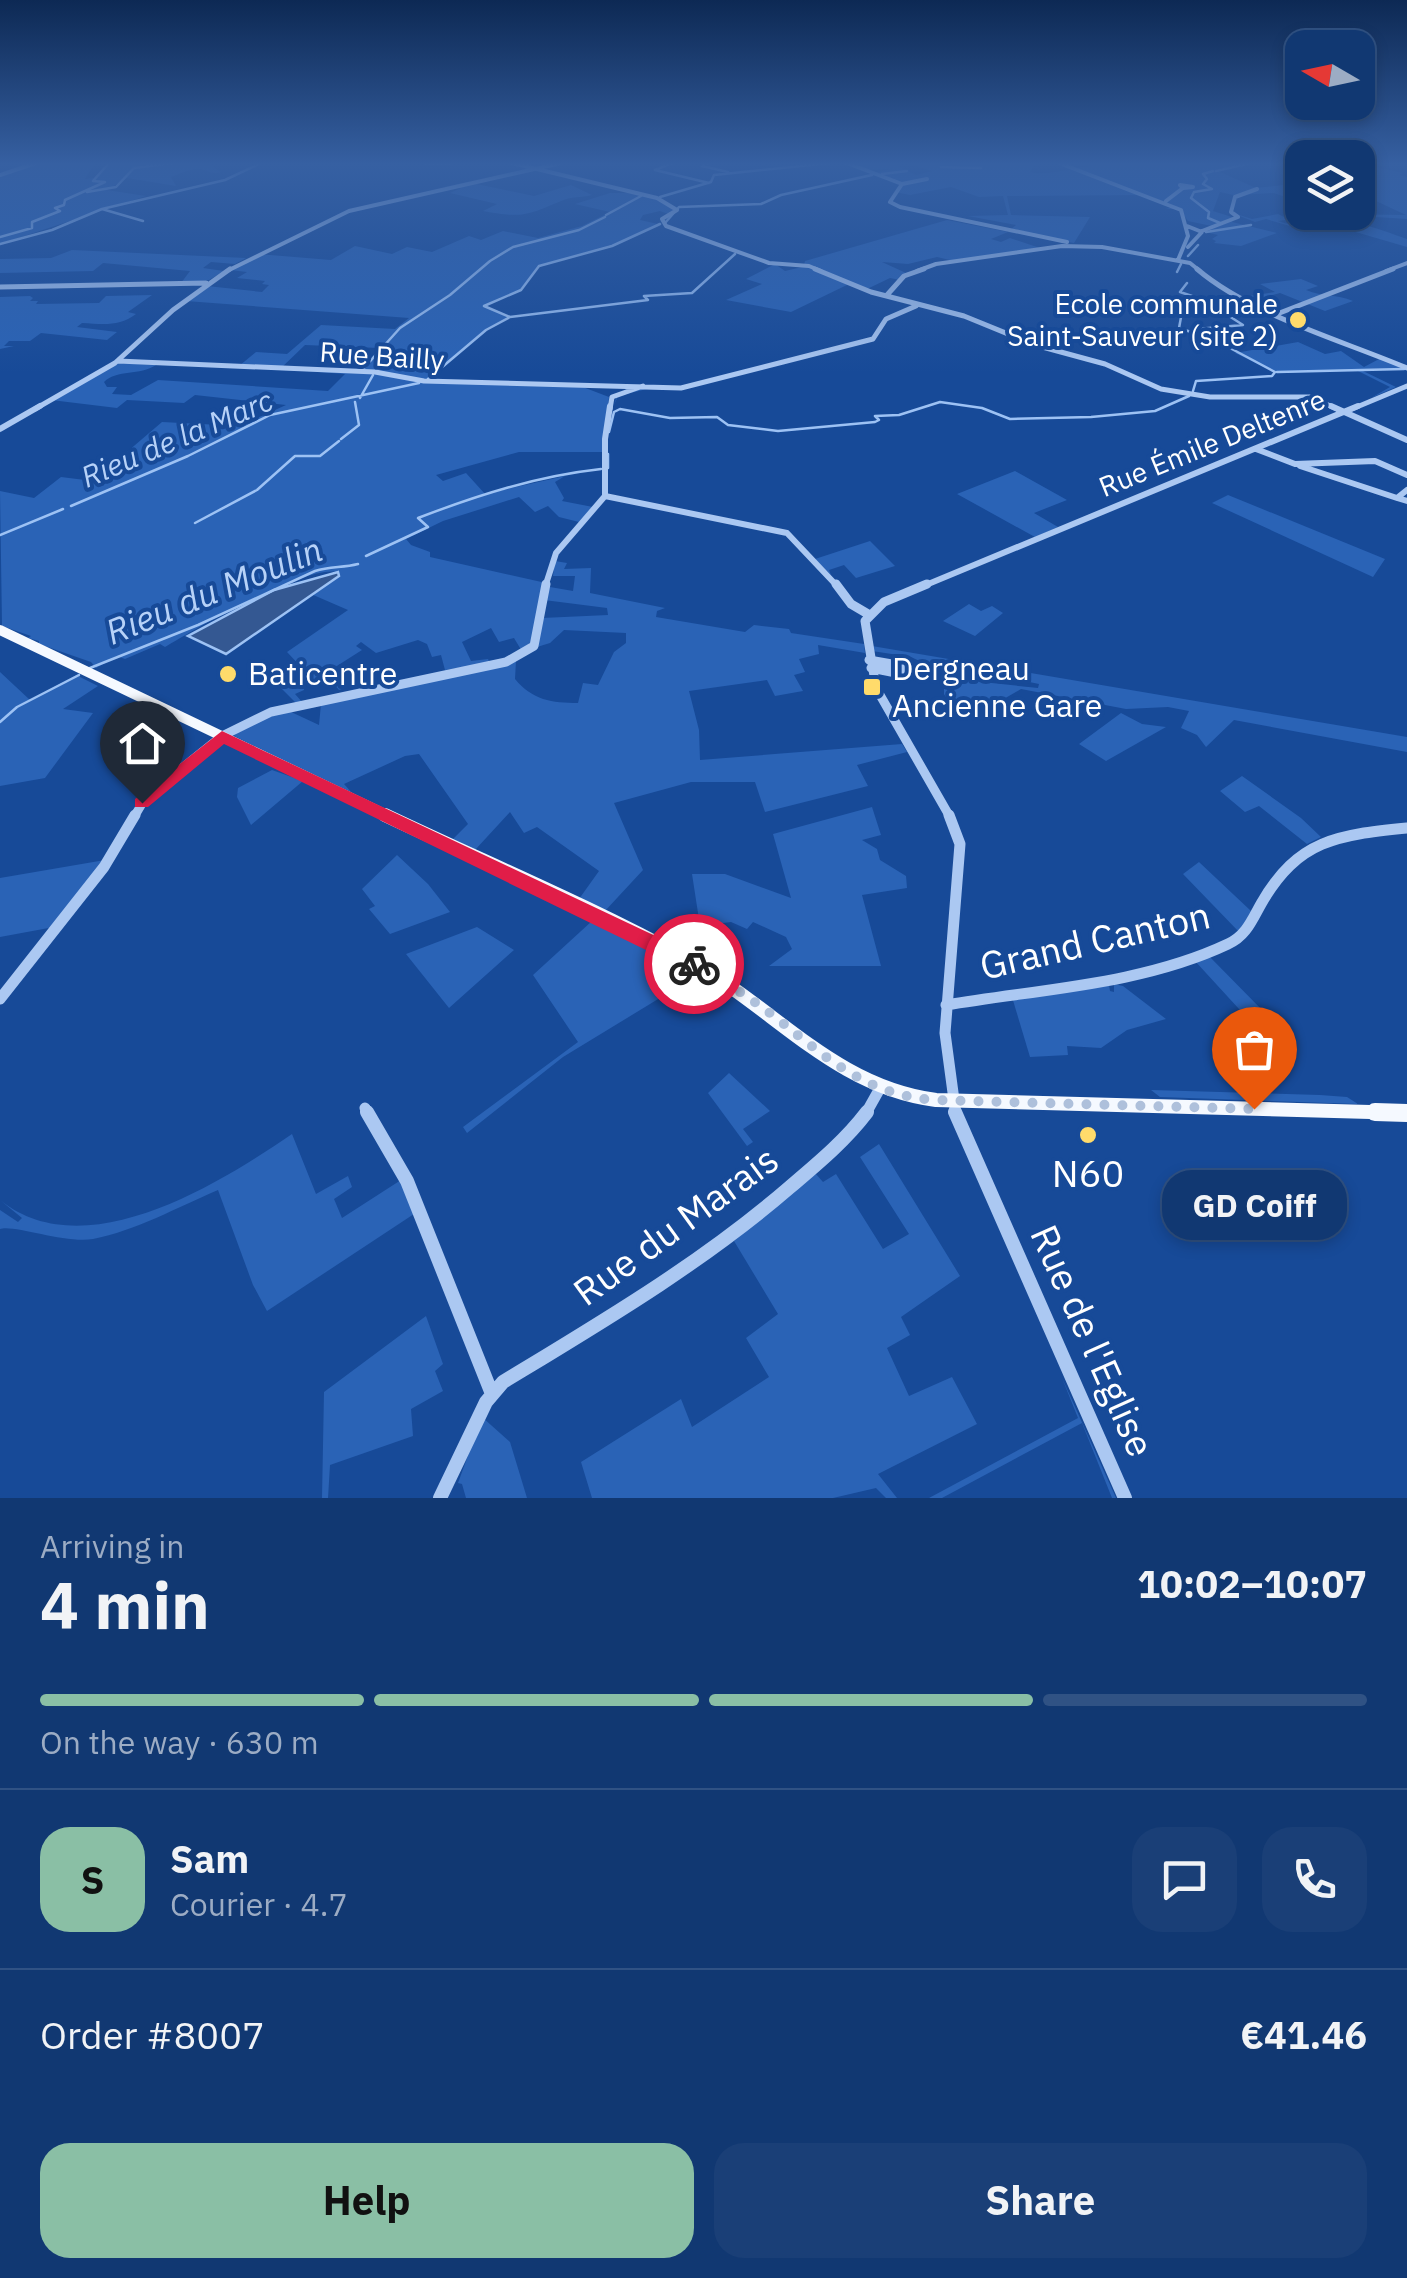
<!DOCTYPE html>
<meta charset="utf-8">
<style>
:root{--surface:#113872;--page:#1a3f77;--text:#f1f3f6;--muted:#9cacc4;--line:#305284;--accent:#8abfa5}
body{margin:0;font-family:"IBM Plex Sans",sans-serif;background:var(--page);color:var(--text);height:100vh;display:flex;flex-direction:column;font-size:38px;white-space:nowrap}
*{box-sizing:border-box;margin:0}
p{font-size:32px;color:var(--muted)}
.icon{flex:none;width:55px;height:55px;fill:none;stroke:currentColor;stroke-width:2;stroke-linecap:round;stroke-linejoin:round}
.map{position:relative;height:1498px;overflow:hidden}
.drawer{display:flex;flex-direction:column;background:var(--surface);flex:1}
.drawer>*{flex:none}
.needle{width:65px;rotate:279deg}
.fabs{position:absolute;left:1285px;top:30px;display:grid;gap:20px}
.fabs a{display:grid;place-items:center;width:90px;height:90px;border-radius:20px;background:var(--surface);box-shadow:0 5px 15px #0003,0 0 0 2px var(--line);font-size:50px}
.pin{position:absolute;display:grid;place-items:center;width:85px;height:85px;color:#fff;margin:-102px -42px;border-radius:50% 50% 50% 0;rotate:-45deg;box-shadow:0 0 10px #0007}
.pin .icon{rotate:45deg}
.courier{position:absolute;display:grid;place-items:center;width:100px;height:100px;margin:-50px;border:8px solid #e11d48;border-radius:50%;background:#fff;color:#222;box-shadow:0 2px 12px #0007}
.bubble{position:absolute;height:70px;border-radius:30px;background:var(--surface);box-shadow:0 5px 15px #0003,0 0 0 2px var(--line);font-size:32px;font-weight:700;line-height:70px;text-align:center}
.head em{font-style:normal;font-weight:700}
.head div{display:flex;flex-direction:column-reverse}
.head{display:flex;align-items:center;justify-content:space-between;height:170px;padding:0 40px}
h1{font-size:65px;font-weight:700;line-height:75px}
.bar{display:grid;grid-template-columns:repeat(4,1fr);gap:15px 10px;align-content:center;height:120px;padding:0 40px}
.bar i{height:12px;border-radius:8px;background:var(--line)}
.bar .current{background:var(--accent)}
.bar p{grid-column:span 4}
.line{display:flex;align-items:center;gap:25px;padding:0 40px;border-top:2px solid var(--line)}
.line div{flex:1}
.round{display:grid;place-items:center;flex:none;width:105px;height:105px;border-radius:30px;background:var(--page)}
.action{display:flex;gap:20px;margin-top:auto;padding:20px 40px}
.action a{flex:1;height:115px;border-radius:30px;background:var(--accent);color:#111;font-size:40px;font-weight:700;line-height:115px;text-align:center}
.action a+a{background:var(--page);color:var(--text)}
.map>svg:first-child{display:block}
.green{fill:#2a63b6;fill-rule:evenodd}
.water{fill:#345892;stroke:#9dc2f4;stroke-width:2.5}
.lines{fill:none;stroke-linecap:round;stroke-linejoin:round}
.stream{stroke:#9dc2f4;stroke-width:2.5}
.minor-far5{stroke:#abc8f2;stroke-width:4}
.minor-far4{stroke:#abc8f2;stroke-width:5}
.minor-far3{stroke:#abc8f2;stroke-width:6}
.minor-far2{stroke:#abc8f2;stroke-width:9}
.minor-far1{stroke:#abc8f2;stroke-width:11}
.minor{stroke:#abc8f2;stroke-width:14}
.major-far2{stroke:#f5f9ff;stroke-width:10}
.major-far1{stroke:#f5f9ff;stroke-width:14}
.major{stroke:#f5f9ff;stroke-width:18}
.route{fill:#e11d48}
.done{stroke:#aec0db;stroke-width:10;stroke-dasharray:0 18}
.poi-dot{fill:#ffdb6b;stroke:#174a98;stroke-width:4}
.labels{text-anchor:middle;stroke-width:8;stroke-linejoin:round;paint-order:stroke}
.far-poi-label{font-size:28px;fill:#fff;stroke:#174a98;text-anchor:end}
.far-street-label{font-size:28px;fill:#fff;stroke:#174a98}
.far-water-label{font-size:30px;font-style:italic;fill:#b7d2f8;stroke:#174a98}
.poi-label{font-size:32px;fill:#fff;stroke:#174a98;text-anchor:start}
.water-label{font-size:35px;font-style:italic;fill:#b7d2f8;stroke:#174a98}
.near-street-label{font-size:38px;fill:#fff;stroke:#174a98}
.near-poi-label{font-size:38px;fill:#fff;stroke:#174a98}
</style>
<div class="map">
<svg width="1407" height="1498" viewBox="0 0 1407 1498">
<rect width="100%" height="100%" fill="#174a98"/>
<path class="green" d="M31 163H95L85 179 94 178 108 163H197L210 165 221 172C210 175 209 170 200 169 191 168 179 174 171 177L176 186 127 178 107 190 146 196 0 244V176Z
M846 163H905L896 165 916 175 932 171 905 163H1043L1032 166 1046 173 1033 167 1030 172C1041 176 1074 169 1089 166L1064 163H1253L1218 171 1256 188 1302 183V203L1274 193 1239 195 1232 207 1233 213 1252 219 1278 214 1288 219 1333 214 1406 215 1376 201H1358V163L1403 173 1399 175 1407 177V219L1329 214 1278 221C1307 232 1331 220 1360 224 1375 227 1392 234 1407 239V247L1335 226 1300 229 1266 219 1255 222 1232 213 1233 195 1220 192 1213 211 1235 218 1232 222 1277 233 1241 246 1214 243 1216 241 1212 239 1218 235 1206 232 1216 227 1188 221 1177 206 1179 209H1166L1172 207 1144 195 1007 196 1011 215 1090 217 1074 243 1008 232 991 239 1001 242 1010 238 1043 249 947 263 954 261 937 257 908 264 882 262 906 273 915 270 902 278 903 279 892 294 900 280 890 278 865 290 910 303 849 284 791 312 726 300 762 284 746 279 775 264 785 271 802 267 783 264 804 265 805 261 947 220 1008 232 1016 225 968 216 1008 215 1003 196 979 197 951 187 910 195 895 192 890 199 902 184 880 174 820 185 891 169 863 170Z
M512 172 467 182 534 196 571 185 592 195C581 198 571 196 561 201 526 216 521 218 483 211L497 204 450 193 461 188 444 187Z
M624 190 659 198 680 210 666 218 671 215 660 211 643 215 640 220 658 224 612 246 539 266 521 290 485 306 510 317 486 330 427 380 650 385 651 388 618 396 614 405 617 396 648 386 575 384 609 397 603 452H519L436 475 443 481 466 473 485 494 565 476 555 482 564 498 562 501 593 507 579 522 559 517 548 506 535 512 519 497 443 521 406 539 411 545 430 552V557L546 583C537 605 543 635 523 653L514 638 499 642 491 628 462 642 471 661 488 659 490 663 445 670 441 655 432 657 427 644 418 640 376 653 361 642 356 646 362 650 329 671 347 687 339 690 331 681 321 678 312 683 306 678 296 680 294 683H303L304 690 295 694 303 703 297 704 276 683 302 668 287 652 348 610 311 594 339 576 337 572C302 566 193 630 165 647L160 644 125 659 117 656 96 668 91 662 39 644V641L28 638 31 636 2 626 0 491 34 498 61 477 93 481 162 422 240 426 286 405 195 395 184 403 127 400 117 408 51 400 118 363 156 365C140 376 117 369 104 382L107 387H117L112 394 131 395 158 380 328 391 345 374 239 366 256 352 287 354 321 325 395 329 409 318 186 301 207 286 262 292 269 285 262 284 265 281 237 278 247 272 230 270 269 248 258 254 331 260 355 246 392 254 407 247 432 252 469 236 481 240 503 231 538 238 582 226 610 212 575 204 610 193H631ZM305 345 379 348V349L358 373 279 370Z
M72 250 246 258 235 264 211 262 203 268 224 271 209 280 181 283 190 271 103 263 93 271 0 273V259L51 258Z
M1301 279 1318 286 1306 290C1323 297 1336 294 1353 301L1325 311 1280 293 1251 301 1243 297 1275 292 1260 284Z
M152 295 128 312 136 314C119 327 103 324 82 323L77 327 117 332 107 340 41 333 30 341H9L4 346H14L0 349V297L30 296 33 298 30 301H38L36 304 99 303 106 296Z
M1298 342 1325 354 1341 351 1364 367 1381 358 1406 369 1361 370 1396 387 1371 398 1390 387 1356 370 1277 373 1235 353Z
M1015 471 1067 500 1034 513 1058 527 1035 537 957 494Z
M1228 495 1385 559 1373 577 1212 503Z
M870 541 895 566 856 578 844 565 829 570 831 575 815 559Z
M555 561 567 563 564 569 591 568 590 593 665 608 657 611 656 617 745 632 754 625 789 629 791 633 864 644 865 653 818 645 819 654 799 659 805 672 794 675 803 691 775 696 767 680 689 691 699 730 700 760 902 744 907 752 857 765 868 786 765 812 755 782H691L614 803 643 870 605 911 579 899 599 871 537 827 524 833 510 812 475 850 453 839 468 824 419 754 405 756 344 784 352 793 234 736 243 725 289 711 319 725 321 704 516 661 515 679C532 700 552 703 578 703L583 683 598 685 614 652 626 643V633L564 630 550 643 537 647 542 618 608 615 607 608 544 600 550 587 573 591 575 576H553Z
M969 604 981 611 992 606 1003 613 975 636 943 621Z
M872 646 1407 737V752L1234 720 1206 747 1197 735 1181 728 1189 711 1168 707 1126 709 1021 689 976 715 959 718 944 694V678L1038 688 1039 684 945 665H928L911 657 872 651Z
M0 672 30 700 80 673V677L98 686 63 709 93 713 45 778 0 786Z
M1121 713 1142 724 1166 727 1106 761 1079 744Z
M272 770 303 781 251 825 237 797 238 788Z
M1242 776 1301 818 1321 837 1307 844 1259 806 1245 812 1220 791Z
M872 807 881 835 862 840 877 849 880 860 906 876 907 888 862 895 881 966H769L792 949 786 937 753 922 747 929 731 922 700 926 692 874H725L791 898 773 834Z
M397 855 428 884 450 912 390 934 369 909 375 906 362 889Z
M105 860 54 927 0 937V878Z
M1199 862 1251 911 1240 933 1183 874Z
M592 921 679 962 696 976 563 1057 467 1133 463 1127 578 1042 533 975Z
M477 927 514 950 449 1008 406 954Z
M1207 954 1266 1014 1250 1021 1195 961Z
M1108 979 1110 991 1114 992V984L1123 986 1166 1019 1127 1030 1101 1048 1067 1046 1068 1055 1030 1057 1012 997Z
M729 1073 770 1111 743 1129 753 1142 747 1146 708 1093Z
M1151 1090 1320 1095 1347 1097 1358 1104 1160 1097Z
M292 1134 316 1194 348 1176 352 1187 334 1199 342 1218 401 1180 417 1212 267 1311 253 1285 218 1190C178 1207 135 1231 93 1239 66 1244 13 1224 0 1229V1210L18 1222 22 1218 0 1200C84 1268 217 1185 292 1134Z
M879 1144 960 1276 901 1317 910 1335 887 1348 909 1396 952 1377 977 1424 878 1474 897 1498H886L876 1488 833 1498H592L581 1462 681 1399 692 1427 769 1377 746 1338 778 1314 734 1241 815 1173 823 1182 836 1174 883 1249 909 1234 860 1157Z
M426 1316 443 1364 435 1371 443 1391 411 1409 413 1436 330 1465 328 1498H322L324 1392Z
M1062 1378 1116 1498H1112L1082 1423 942 1498H929L1078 1418Z
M482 1417 510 1442 527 1498H466L462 1484 458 1483Z"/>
<path class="water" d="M338 572 339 576 226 654 188 636 274 590Z"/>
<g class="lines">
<path class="stream" d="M672 163 655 170 709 183
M708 163 702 166 728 172
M941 167 981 168
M1213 171 1203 174 1207 179 1203 184 1212 189 1194 192 1191 198 1209 212 1208 218 1220 223
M1216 171 1251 163
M882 174 907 171
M87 192 116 187 134 168 173 163
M660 197 711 182 714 175 830 163
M102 209 225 180 261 163
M606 215 641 196
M665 223 679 207 761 204 781 195 872 175
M1206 232 1251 225
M0 237 32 228V222L60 211 55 208 64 205 65 200 105 182 93 181 109 163
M0 244 52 230 102 209 143 221
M1188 256 1198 245
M1177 272 1181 264
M1187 283 1180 292 1192 296
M1190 298 1169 305 1182 312 1179 328 1215 340 1275 372 1272 376 1196 381 1193 391
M510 317 648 300 644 296 692 293 735 254
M1197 329 1243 325 1229 316
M364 368 400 328 450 295 490 261 513 247 579 230 605 217
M376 371 399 357
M1277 372 1404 369
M428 379 486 330 510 317 484 306 521 290 539 266 612 246 660 224
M360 398 373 375
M609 432 614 412 620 409 670 418 717 417 728 425 778 431 875 422 879 420 875 416 899 415 940 402 982 408 1010 419 1091 417 1155 411 1189 396
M341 439 359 425 355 402
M608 454V468
M71 506 188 456 270 415 419 383
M195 523 257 490 295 456H320L339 441
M0 535 63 509
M366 556 428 527 418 518C478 495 537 476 601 469
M90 668 198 625 315 571C330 566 342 568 358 564
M0 722 17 707 79 675"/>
<path class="minor-far5" d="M425 163H450
M512 163 657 198 677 210 662 219 666 226 769 263 809 266 821 271
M847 163 902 184 890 202 900 207 1067 242
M1059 163 1181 210 1188 236 1178 260
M0 175 36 163
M902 184 927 179
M1180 185 1193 187 1183 188Z
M1166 201 1183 188
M1187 226 1202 232 1188 247
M1202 231 1238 217 1231 212 1235 197 1257 189
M227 271 349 211 561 163
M917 271 936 264 1062 246 1102 247 1190 263 1200 271
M1386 271 1407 263"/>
<path class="minor-far4" d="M815 269 871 292 964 316 1035 345 1105 364 1161 389 1210 397H1310L1337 409
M1197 269C1251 315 1341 340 1407 368
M0 287 206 283
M887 295 904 276 924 269
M1277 314 1393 269
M118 361 375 372 424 381 681 388 873 339 886 319 916 306
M35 409 115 363 173 310 230 269
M610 409 612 397 643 386
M1352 409 1407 386"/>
<path class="minor-far3" d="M1331 406 1407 440
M0 429 40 406
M1256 449 1295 464 1375 461 1407 475
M1300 466 1397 498
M1407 490 1397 498 1407 501
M605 496 787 533 838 587
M545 587 556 553 605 496V439L610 406
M921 587 1358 406"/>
<path class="minor-far2" d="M836 584 851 604 868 614
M927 584 884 602 865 621 876 688 950 817
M869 660 909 667 906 675 871 668
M134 817 146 797 222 736 271 712 506 662 534 646 546 584"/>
<path class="minor-far1" d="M949 815 960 844 945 1033 956 1115
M0 999 104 867 135 815
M946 1005C1039 989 1141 985 1228 944 1246 936 1252 920 1261 904 1298 839 1338 835 1407 828
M365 1108 369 1115
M865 1115 879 1090"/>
<path class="minor" d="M367 1112 407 1181 492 1394
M955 1112 1125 1498
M440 1498 486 1402 503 1382C602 1322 702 1263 790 1187 817 1164 845 1141 867 1112"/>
<path class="major-far2" d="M0 630 391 817"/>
<path class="major-far1" d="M385 815C486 863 590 906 688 960 774 1007 834 1087 936 1100L1407 1113"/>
<path class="major" d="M1375 1112 1407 1113"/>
</g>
<linearGradient id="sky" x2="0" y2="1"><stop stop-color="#0d2954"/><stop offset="0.44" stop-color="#3660a2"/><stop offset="1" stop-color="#3660a2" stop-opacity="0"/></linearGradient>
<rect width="1407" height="373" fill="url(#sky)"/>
<path class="route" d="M222 731 702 958 704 964 702 970H687L224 744 148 807H135V799Z"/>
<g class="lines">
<path class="done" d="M694 964C724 981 752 999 779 1020 829 1060 869 1096 936 1100L1254 1109"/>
</g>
<g class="poi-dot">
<circle cx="1298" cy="320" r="10"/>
<circle cx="228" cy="674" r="10"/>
<rect x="862" y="677" width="20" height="20" rx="5"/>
<circle cx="1088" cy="1135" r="10"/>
</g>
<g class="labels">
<g class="far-poi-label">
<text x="1278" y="314">Ecole communale<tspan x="1278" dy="32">Saint-Sauveur (site 2)</tspan></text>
</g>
<g class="far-street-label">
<text transform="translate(382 356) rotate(4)" y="10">Rue Bailly</text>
<text transform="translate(1212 443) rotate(-22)" y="10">Rue Émile Deltenre</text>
</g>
<g class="far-water-label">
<text transform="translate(177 439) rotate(-23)" y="10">Rieu de la Marc</text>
</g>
<g class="poi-label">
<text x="892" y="680">Dergneau<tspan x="892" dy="37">Ancienne Gare</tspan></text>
<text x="248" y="685">Baticentre</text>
</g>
<g class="water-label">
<text transform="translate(214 591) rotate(-22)" y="12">Rieu du Moulin</text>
</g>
<g class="near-street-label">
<text transform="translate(1095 941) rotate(-13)" y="13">Grand Canton</text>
<text transform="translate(676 1226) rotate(-36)" y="13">Rue du Marais</text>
<text transform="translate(1092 1341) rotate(66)" y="13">Rue de l'Eglise</text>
</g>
<g class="near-poi-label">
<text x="1088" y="1187">N60</text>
</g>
</g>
</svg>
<div class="fabs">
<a><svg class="needle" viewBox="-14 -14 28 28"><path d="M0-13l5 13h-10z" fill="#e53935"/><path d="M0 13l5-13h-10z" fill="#9cacc4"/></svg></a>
<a><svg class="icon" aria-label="layers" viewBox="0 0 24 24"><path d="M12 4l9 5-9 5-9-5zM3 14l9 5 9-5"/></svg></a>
</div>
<div class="pin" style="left:1254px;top:1109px;background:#ea580c"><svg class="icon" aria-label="bag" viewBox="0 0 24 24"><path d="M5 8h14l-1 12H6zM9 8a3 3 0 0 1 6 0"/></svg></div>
<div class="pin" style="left:142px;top:803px;background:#1f2937"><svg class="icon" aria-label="home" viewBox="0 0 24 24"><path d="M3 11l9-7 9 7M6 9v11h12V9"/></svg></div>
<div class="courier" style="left:694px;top:964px"><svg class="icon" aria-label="bike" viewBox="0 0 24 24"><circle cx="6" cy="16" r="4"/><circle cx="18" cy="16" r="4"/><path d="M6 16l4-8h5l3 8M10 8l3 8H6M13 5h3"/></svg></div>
<div class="bubble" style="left:1162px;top:1170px;width:185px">GD Coiff</div>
</div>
<section class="drawer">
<div class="head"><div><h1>4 min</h1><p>Arriving in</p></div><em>10:02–10:07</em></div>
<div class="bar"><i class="current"></i><i class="current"></i><i class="current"></i><i></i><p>On the way · 630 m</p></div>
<div class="line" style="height:180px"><b class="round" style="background:var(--accent);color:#111">S</b><div><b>Sam</b><p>Courier · 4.7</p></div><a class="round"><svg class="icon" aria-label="chat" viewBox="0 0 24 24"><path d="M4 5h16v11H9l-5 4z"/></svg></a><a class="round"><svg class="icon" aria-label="phone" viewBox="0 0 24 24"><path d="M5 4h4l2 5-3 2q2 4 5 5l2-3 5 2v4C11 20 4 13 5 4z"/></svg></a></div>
<div class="line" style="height:130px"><div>Order #8007</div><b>€41.46</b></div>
<div class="action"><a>Help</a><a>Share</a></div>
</section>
